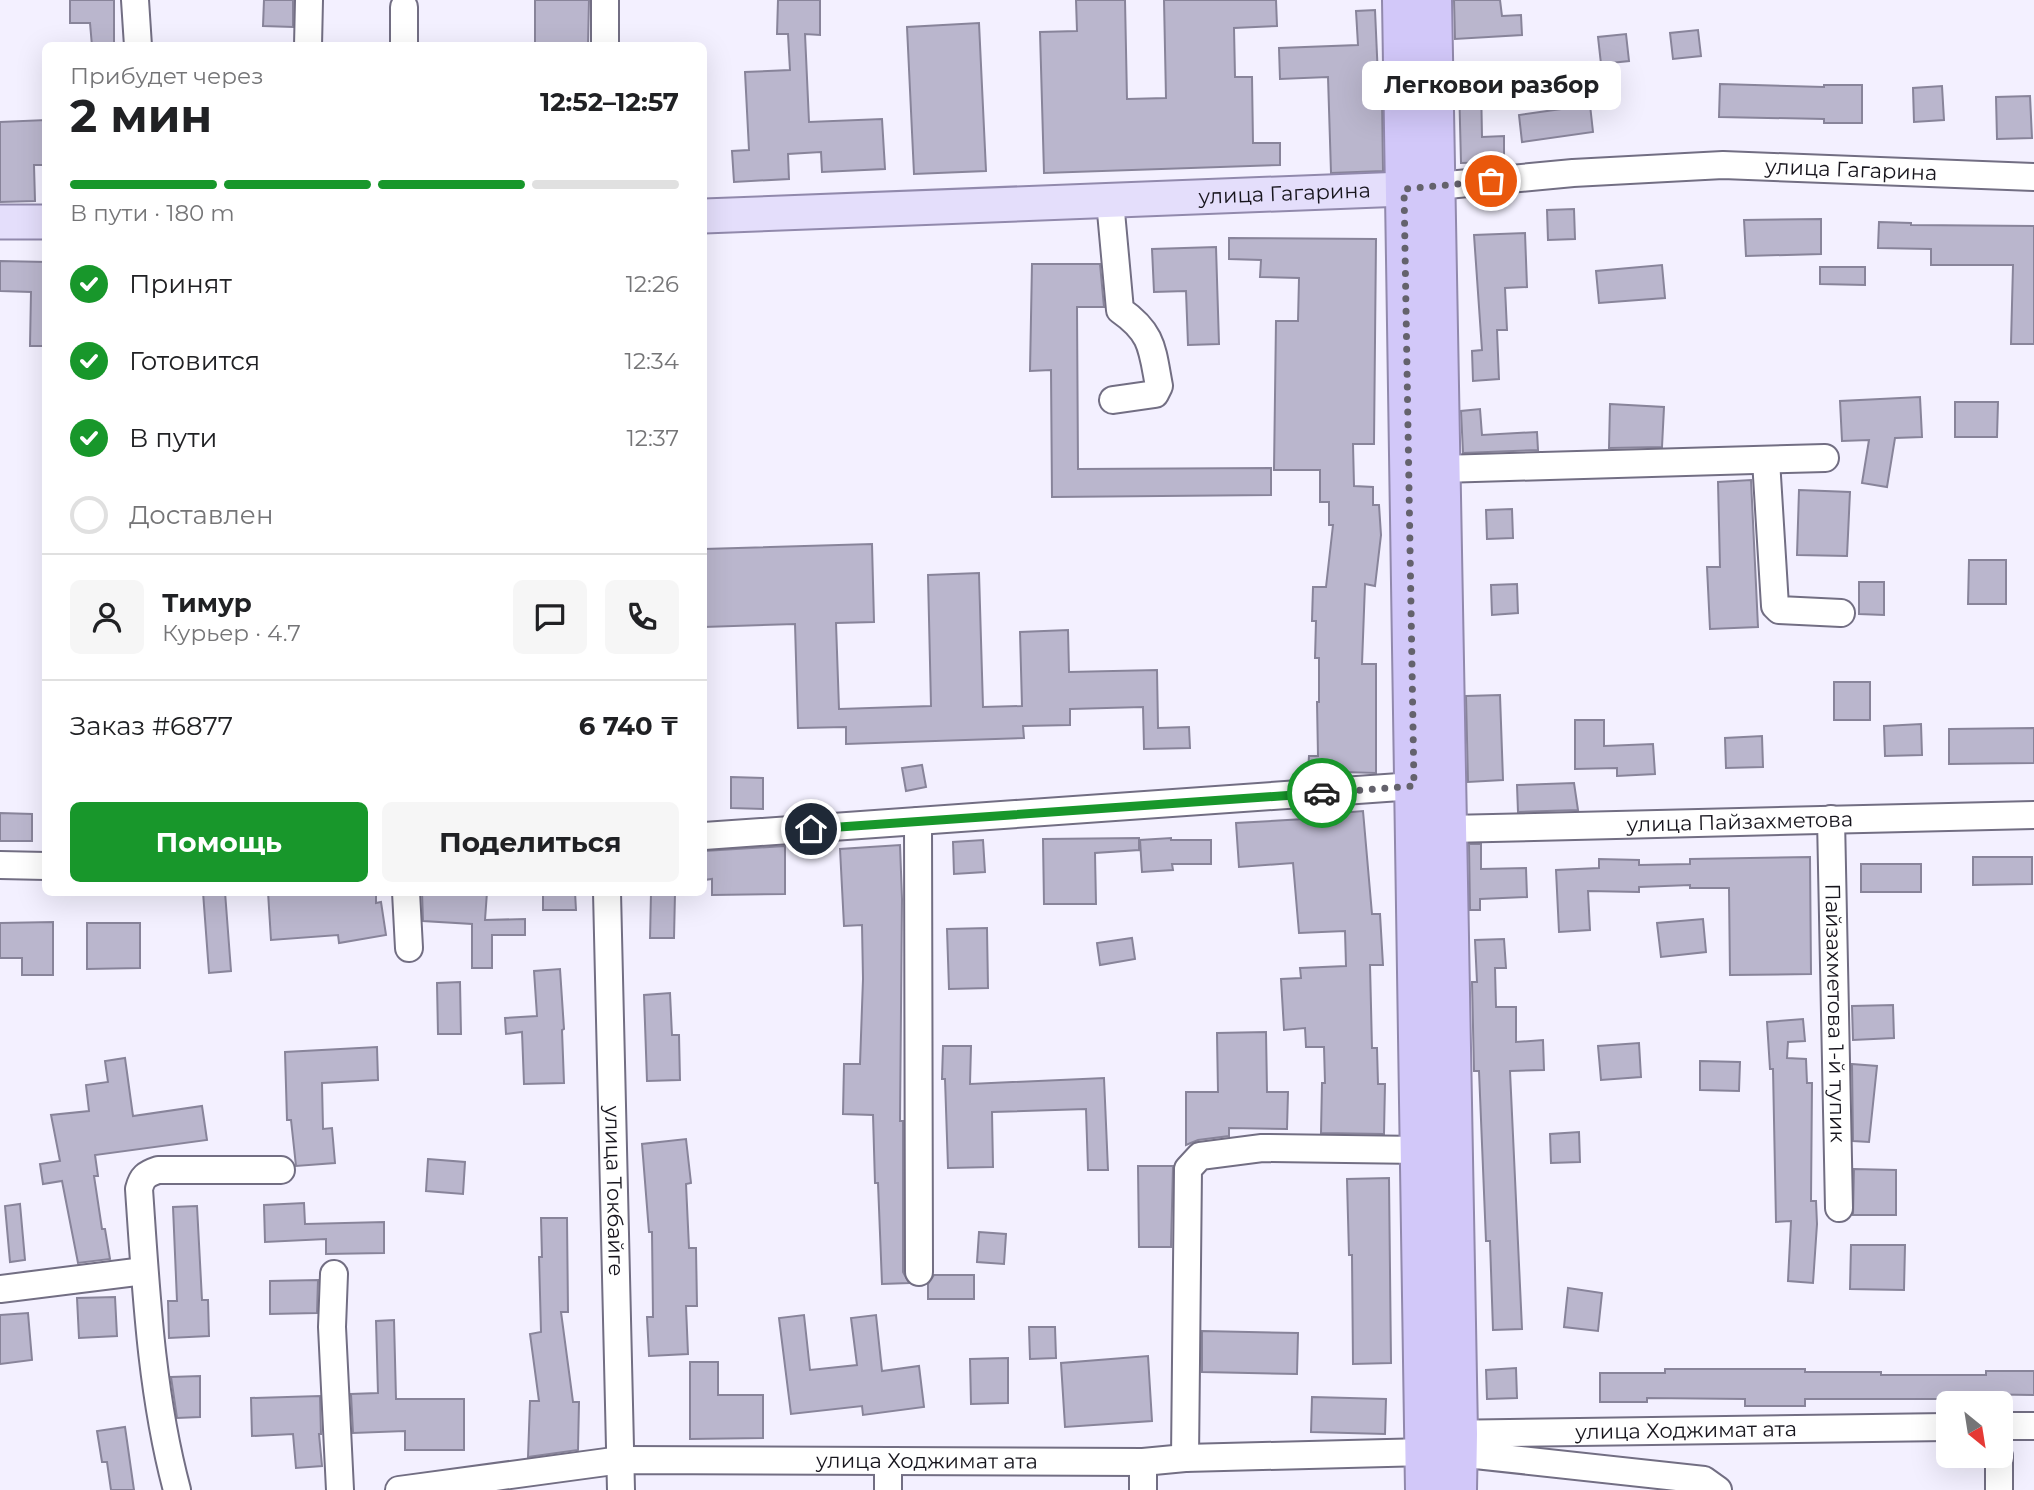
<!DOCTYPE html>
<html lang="ru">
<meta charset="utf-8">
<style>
:root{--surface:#fff;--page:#f6f6f6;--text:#202124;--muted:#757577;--line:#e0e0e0;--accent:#18972b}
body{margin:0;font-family:Montserrat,sans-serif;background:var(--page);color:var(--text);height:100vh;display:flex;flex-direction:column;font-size:26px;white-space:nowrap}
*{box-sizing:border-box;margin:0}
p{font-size:23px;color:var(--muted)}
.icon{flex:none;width:38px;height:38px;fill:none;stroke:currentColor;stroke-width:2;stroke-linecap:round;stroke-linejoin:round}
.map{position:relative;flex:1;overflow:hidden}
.drawer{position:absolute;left:42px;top:42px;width:665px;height:854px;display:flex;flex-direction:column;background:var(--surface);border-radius:10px;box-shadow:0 7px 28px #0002}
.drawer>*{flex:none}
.needle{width:46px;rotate:150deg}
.buttons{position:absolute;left:1936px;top:1391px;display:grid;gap:14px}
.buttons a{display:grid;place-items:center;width:77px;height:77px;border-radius:10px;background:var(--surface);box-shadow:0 7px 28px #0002;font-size:35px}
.pin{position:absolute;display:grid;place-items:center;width:60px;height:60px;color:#fff;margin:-30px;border:4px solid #fff;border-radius:50%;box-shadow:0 2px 7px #0007}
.courier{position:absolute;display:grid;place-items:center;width:70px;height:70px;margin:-35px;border:5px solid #18972b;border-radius:50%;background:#fff;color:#222;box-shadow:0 2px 9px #0007}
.bubble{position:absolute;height:49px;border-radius:10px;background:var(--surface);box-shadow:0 7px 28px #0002;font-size:23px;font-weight:700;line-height:49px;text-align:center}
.summary em{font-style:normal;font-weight:700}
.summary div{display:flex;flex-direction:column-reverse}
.summary{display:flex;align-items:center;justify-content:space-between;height:119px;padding:0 28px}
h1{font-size:46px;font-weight:700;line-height:52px}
.bar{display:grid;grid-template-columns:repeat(4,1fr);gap:10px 7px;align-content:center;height:84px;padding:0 28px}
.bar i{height:9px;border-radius:5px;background:var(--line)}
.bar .on{background:var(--accent)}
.bar p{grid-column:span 4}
.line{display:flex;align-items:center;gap:18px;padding:0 28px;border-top:2px solid var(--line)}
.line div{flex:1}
.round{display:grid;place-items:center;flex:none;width:74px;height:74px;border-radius:10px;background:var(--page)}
ol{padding:0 28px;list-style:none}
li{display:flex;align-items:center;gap:21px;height:77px}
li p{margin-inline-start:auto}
li .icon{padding:7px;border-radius:50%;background:var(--accent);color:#fff;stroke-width:4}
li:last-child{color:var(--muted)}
li i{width:38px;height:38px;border:4px solid var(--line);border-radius:50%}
.cta{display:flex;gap:14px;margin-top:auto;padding:14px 28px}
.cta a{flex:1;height:80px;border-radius:10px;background:var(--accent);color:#fff;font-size:28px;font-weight:700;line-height:80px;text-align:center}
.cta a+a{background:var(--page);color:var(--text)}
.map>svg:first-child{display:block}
.building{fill:#bab6cd;stroke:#88849a;stroke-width:2}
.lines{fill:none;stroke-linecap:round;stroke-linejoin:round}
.minor-casing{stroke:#726e83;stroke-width:30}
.major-casing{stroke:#9189ac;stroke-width:37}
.highway-casing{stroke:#9189ac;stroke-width:42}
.minor{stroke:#fff;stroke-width:26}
.major{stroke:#e4defb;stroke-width:33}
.highway{stroke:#d2c8f9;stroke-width:38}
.done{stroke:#64626c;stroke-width:7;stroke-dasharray:0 12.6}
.route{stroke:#18972b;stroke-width:9}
.labels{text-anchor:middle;stroke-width:5;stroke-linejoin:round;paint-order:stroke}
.street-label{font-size:21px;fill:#17151d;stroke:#f3f0ff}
</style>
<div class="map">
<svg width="2034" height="1490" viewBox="0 0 2034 1490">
<rect width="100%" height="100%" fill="#f3f0ff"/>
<path class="building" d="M70 0H114V46H92L90 23H70Z
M264 0H293V27L263 26Z
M535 0H589L588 46H535Z
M778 0H820V35L805 34 809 122 882 119 885 169 822 172 821 152 788 154 789 179 734 182 732 151 749 150 745 72 790 70 788 34H777Z
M1076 0H1125L1127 99 1166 98 1164 0H1276L1277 26 1234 28 1235 77H1252L1253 143H1280V165L1044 173 1040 32 1077 31Z
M1454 0H1500L1502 16 1521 15 1522 35 1455 39Z
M1375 10 1379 100H1382L1383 171 1331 173 1328 77 1280 79 1279 48 1358 45 1356 11Z
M979 23 986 171 914 174 907 27Z
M1698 30 1701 56 1673 59 1670 33Z
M1626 34 1629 61 1601 64 1598 37Z
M1481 83 1482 137 1504 136V162L1461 163 1459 84Z
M1720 84 1824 87V85H1862V123H1824V119L1719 117Z
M1942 86 1944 120 1914 122 1913 88Z
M2030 96 2032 138 1997 139 1996 97Z
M1590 105 1593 132 1522 142 1519 115Z
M46 120V165H34L35 201 0 202V122Z
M1574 209 1575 239 1548 240 1547 210Z
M1821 219V254L1746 256 1744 220Z
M1879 222 1911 223V225L2034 226V344H2011L2013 265H1931V249L1878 248Z
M1525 233 1527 287 1505 288 1507 330H1497L1499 379 1473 381 1472 351 1482 350 1474 235Z
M1229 238 1376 239 1374 444H1353L1354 486 1373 487V505H1379L1381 535 1375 586 1365 584 1362 664H1376V773L1308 771 1309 756H1318L1317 702H1319V658H1315L1316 621H1312L1313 587H1326L1333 525H1329V502H1320V470H1274L1276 321H1298L1299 278 1260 277 1261 260 1229 259Z
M1216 247 1219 344 1188 345 1186 291 1154 292 1152 249Z
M0 261 46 262V346H30L31 292 0 291Z
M1032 264H1100L1104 307H1077L1078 469 1271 468V495L1052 497 1051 370 1030 371Z
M1662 265 1665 298 1599 303 1596 271Z
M1820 267H1865V285L1820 284Z
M1920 397 1922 437 1895 438 1887 487 1862 483 1869 440 1842 441 1840 401Z
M1955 402H1998L1997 437H1955Z
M1610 404 1664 407 1662 447 1609 448Z
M1480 409 1482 435 1537 432 1538 450 1463 453 1461 411Z
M1751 480 1758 627 1710 629 1707 567H1720L1718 482Z
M1799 490 1850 492 1847 556 1797 555Z
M1512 509 1513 538 1487 539 1486 510Z
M872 544 874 622 836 623 839 709 931 706 928 575 979 573 983 707 1022 706 1020 632 1068 630 1069 672 1157 670 1158 728 1189 727 1190 748 1144 749 1143 707 1070 709V725L1023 726 1024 738 846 744V727L798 728 795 624 704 627V549Z
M1969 560H2006V604H1968Z
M1859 582H1884V615L1859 614Z
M1517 584 1518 613 1492 615 1491 585Z
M1834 682H1870V720H1834Z
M1500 695 1503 780 1468 782 1466 696Z
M1575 720H1604V746L1653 744 1655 774 1617 776V768L1575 769Z
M1921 724 1922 755 1885 756 1884 726Z
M2034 728V763L1949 764V729Z
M1762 736 1763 767 1726 768 1725 738Z
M922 765 926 787 906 791 902 768Z
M731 777 763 778V809L731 808Z
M1574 783 1578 810 1518 812 1517 785Z
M1363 811 1372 914H1380L1383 965H1370L1372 1048H1377L1378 1084H1385L1384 1134 1321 1133 1322 1083H1325L1324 1047H1306L1305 1028 1284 1030 1281 979 1301 978 1300 968 1346 966 1345 931 1299 933 1293 863 1239 867 1236 823 1304 819V816Z
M0 813 32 814V841H0Z
M1139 838V850L1095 853 1096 904H1044L1043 839Z
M1171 838V840H1211V864H1172L1173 870 1142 872 1140 840Z
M983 840 985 872 954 874 953 842Z
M1469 844H1481V869L1526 868 1527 897 1480 899V910H1470Z
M900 845 902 899 900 1121H903V1272L909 1283 882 1284 878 1183H875L873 1115 843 1114 844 1064H860L863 979 862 925 844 926 840 849Z
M785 846V894L712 895V879L704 880V851Z
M1810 857 1811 974 1730 975 1729 888H1690V885L1639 887V892L1588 891 1590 930 1559 932 1556 870 1599 868V859L1639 860V865L1690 864V859Z
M1973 857H2032V884L1973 885Z
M1861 864H1921V892H1861Z
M203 892H225L231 971 209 973Z
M268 892H376V903L381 902 386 935 339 943 338 935 271 940Z
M422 892H487L485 920 525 919V935H492V968H472V924L423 921Z
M543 892H575L576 910H543Z
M651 893H675L674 938H650Z
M1703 919 1706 952 1661 957 1657 923Z
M53 922V975H22V958H0V923Z
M87 923H140V968L87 969Z
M987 928 988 988 949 989 947 929Z
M1132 938 1135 959 1100 965 1097 943Z
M1504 939 1506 968H1495L1496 1007H1516V1042L1543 1040 1544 1070 1510 1071 1522 1329 1493 1330 1490 1241H1486L1479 1071H1474L1472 982H1477L1475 940Z
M560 969 564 1029 562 1030 564 1083 524 1084 522 1032 506 1034 505 1018 537 1016 534 971Z
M460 982 461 1034H438L437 983Z
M670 993 672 1035H679L680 1080 647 1081 644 995Z
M1893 1005 1894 1038 1853 1040 1852 1006Z
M1803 1019 1805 1041 1788 1042 1787 1058 1806 1059 1807 1083H1812L1811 1201H1816L1817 1224 1813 1283 1788 1281 1791 1221 1776 1222 1773 1069H1770L1767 1022Z
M1266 1032 1267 1092H1288L1287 1129 1229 1128V1136L1198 1140 1186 1145V1092H1218L1217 1033Z
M1639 1043 1641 1077 1601 1080 1598 1046Z
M943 1046H971L970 1084 1104 1078 1108 1170H1088L1086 1109 992 1112 993 1167 948 1168 945 1079H942Z
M377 1047 378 1080 322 1083 323 1129 332 1128 335 1163 296 1166 291 1120H287L285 1052Z
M125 1058 133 1116 202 1106 207 1140 95 1155 98 1176H94L102 1229H105L110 1259 78 1263 62 1181 43 1184 40 1164 60 1161 51 1115 89 1111 86 1085 108 1082 105 1061Z
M1700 1061 1740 1062 1739 1091 1700 1090Z
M1852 1064 1877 1066 1869 1142 1853 1141Z
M1579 1132 1580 1162 1551 1163 1550 1134Z
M686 1139 691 1183 686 1184 689 1248H696L697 1306H686L688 1354 649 1356 647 1317H653L652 1232H649L642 1144Z
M428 1159 465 1162 463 1194 426 1191Z
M1138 1166H1173L1171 1247H1139Z
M1854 1169 1896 1170V1215H1853Z
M1389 1178 1391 1363 1353 1364 1352 1255H1349L1347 1179Z
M304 1203 305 1224 384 1222V1253L326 1254V1239L265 1242 264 1205Z
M20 1204 25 1260 10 1262 5 1206Z
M197 1206 202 1300H208L209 1336 169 1338 168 1301H177L173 1207Z
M541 1218H567L568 1312H561L573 1402H579L578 1450 528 1457 530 1401H539L530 1334 541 1332 539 1257H542Z
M979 1232 1006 1234 1004 1264 977 1262Z
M1851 1245H1905L1904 1290 1850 1289Z
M934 1275H974V1299H928V1284Z
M318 1280 317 1313 270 1314V1281Z
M1568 1288 1602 1293 1598 1331 1564 1327Z
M115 1297 117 1336 79 1338 77 1298Z
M28 1313 32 1360 0 1364V1315Z
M804 1315 810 1370 857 1365 851 1318 876 1315 882 1371 919 1366 924 1407 863 1415 862 1406 791 1414 779 1318Z
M394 1320 396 1399H464V1450H405V1431L353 1433 351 1394 378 1393 376 1321Z
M1029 1327H1055L1056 1358 1030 1359Z
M1202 1331 1298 1333 1297 1374 1202 1372Z
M1148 1356 1152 1421 1065 1427 1061 1363Z
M1008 1358V1403L971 1404 970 1359Z
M690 1362H718V1395H763V1438L690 1439Z
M1516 1368 1517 1398 1487 1399 1486 1370Z
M1665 1369H1805V1372H1881V1375H1986V1371H2034V1395L1965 1394V1399H1805V1406H1745V1399L1647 1398V1402H1600V1373H1665Z
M200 1376V1417L177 1418 171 1377Z
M320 1396 321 1434H319L322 1466 296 1468 293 1434 252 1436 251 1398Z
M1312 1397 1386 1399 1385 1434 1311 1432Z
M125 1427 134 1490H111L107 1462H102L97 1431Z"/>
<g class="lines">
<defs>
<g id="minor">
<path d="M135 0 138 46"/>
<path d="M605 0V46"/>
<path d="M404 7V46"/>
<path d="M308 46 309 0"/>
<path id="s1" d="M1437 186 1573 173 1723 165 2034 177"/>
<path d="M1110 201 1120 310C1153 333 1152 349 1159 386L1155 394 1113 400"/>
<path d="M1766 460 1775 606 1779 610 1841 613"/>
<path d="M1441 469 1825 458"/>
<path id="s2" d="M1831 819 1839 1208"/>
<path d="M918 821 919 1272"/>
<path id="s3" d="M1448 829 2034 815"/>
<path d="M704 836 1414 786"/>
<path d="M0 865 46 866"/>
<path d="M406 892 409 948"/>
<path id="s4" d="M607 892 621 1490"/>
<path d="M334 1274 332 1327 340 1490"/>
<path d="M0 1289 144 1271"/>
<path d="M2000 1426H2034"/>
<path id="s5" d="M1441 1434 1948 1427"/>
<path d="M1185 1458 1188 1169 1200 1156 1262 1148 1421 1150"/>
<path d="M177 1490C151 1393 146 1290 139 1189 142 1177 146 1174 158 1170H281"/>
<path id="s6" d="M399 1490 621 1460 1143 1462 1185 1458 1426 1452 1457 1453 1704 1480 1718 1490"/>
<path d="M888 1490V1462"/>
<path d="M1143 1490V1462"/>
<path d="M1999 1490V1456"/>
</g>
<g id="major">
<path id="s7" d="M704 216 1404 189 1432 186"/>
<path d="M0 222H46"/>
</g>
<path id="highway" d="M1402 0 1425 1490
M1432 0 1458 1434 1457 1490"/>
</defs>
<use href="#minor" class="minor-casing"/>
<use href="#major" class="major-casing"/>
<use href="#highway" class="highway-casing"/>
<use href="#minor" class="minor"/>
<use href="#major" class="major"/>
<use href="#highway" class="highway"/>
</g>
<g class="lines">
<path class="done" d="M1322 793 1414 786 1404 189 1491 181"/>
<path class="route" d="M811 829 1322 793"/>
</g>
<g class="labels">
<g class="street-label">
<text dy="7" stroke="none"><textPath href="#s1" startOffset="415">улица Гагарина</textPath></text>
<text dy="7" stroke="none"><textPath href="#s7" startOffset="581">улица Гагарина</textPath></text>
<text dy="7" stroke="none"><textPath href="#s3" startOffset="292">улица Пайзахметова</textPath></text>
<text dy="7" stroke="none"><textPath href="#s2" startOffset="194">Пайзахметова 1-й тупик</textPath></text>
<text dy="7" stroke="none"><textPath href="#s4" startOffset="299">улица Токбайге</textPath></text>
<text dy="7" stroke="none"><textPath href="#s5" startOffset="245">улица Ходжимат ата</textPath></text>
<text dy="7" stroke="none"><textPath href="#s6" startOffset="530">улица Ходжимат ата</textPath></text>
</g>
</g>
</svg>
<div class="buttons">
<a><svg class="needle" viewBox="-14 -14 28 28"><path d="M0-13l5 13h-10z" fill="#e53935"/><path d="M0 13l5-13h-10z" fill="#757577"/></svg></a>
</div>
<div class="pin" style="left:1491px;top:181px;background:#ea580c"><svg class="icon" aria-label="bag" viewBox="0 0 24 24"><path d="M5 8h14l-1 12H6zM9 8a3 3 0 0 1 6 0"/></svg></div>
<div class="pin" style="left:811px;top:829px;background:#1f2937"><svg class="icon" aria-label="home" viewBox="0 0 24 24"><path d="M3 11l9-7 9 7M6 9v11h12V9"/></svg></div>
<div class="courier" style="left:1322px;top:793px"><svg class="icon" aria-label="car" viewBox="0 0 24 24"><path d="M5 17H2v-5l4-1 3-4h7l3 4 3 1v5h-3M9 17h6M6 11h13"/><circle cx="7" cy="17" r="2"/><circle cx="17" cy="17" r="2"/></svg></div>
<div class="bubble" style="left:1362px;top:61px;width:259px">Легковои разбор</div>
<section class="drawer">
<div class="summary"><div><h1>2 мин</h1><p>Прибудет через</p></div><em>12:52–12:57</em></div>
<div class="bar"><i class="on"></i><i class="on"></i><i class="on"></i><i></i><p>В пути · 180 m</p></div>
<ol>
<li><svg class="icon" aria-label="check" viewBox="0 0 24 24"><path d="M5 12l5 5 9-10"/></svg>Принят<p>12:26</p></li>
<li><svg class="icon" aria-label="check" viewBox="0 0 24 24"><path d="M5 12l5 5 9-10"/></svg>Готовится<p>12:34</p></li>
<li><svg class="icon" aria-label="check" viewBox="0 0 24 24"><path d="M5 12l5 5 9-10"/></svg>В пути<p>12:37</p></li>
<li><i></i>Доставлен</li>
</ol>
<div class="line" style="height:126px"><a class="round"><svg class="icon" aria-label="person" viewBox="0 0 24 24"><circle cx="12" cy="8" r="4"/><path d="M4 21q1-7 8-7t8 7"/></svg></a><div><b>Тимур</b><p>Курьер · 4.7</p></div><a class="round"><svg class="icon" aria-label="chat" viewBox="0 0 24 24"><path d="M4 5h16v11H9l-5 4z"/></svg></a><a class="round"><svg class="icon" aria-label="phone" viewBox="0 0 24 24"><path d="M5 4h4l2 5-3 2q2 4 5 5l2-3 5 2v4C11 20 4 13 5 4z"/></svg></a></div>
<div class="line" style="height:91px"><div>Заказ #6877</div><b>6 740 ₸</b></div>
<div class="cta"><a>Помощь</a><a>Поделиться</a></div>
</section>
</div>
